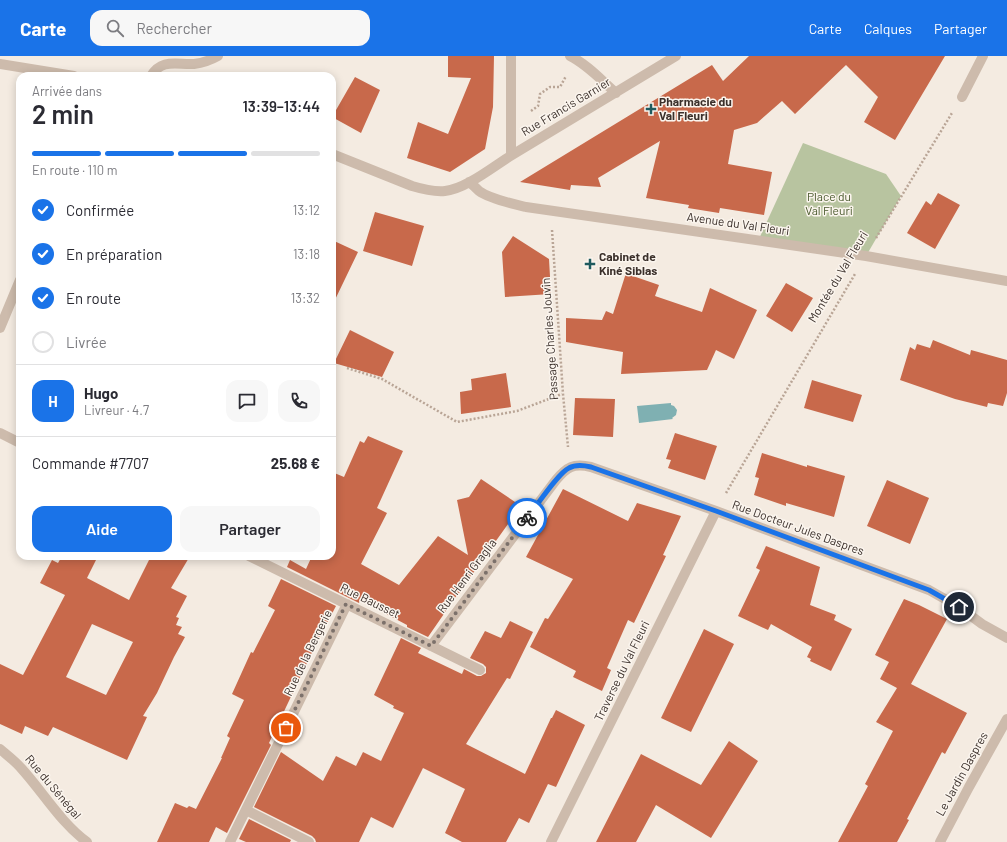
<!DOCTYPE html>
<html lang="fr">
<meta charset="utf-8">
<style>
:root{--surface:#fff;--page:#f7f7f7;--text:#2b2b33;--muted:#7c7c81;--line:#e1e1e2;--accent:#1a73e8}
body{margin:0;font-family:Barlow,sans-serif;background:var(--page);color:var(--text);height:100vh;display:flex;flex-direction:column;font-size:15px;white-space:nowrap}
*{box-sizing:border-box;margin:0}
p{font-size:13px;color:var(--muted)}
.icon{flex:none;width:22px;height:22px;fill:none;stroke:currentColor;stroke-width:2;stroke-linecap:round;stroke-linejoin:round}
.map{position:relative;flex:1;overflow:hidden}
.drawer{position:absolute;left:16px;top:16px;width:320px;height:488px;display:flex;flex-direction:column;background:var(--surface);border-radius:12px;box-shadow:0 2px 10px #0003}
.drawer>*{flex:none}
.pin{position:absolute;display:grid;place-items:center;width:34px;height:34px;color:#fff;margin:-17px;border:2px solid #fff;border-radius:50%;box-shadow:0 1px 4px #0007}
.courier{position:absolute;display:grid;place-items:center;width:40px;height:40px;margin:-20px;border:3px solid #1a73e8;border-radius:50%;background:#fff;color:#222;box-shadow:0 1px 5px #0007}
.head em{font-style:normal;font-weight:600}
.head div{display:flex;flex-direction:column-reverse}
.head{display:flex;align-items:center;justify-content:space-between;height:68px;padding:0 16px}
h1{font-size:26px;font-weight:600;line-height:30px}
.bar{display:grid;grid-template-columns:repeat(4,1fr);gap:6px 4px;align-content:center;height:48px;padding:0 16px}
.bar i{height:5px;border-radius:3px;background:var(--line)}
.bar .on{background:var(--accent)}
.bar p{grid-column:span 4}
.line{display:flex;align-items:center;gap:10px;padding:0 16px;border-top:1px solid var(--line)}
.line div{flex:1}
.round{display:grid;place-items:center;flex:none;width:42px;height:42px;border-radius:12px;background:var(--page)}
ol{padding:0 16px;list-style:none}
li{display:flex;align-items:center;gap:12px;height:44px}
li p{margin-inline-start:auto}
li .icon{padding:4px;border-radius:50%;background:var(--accent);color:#fff;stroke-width:4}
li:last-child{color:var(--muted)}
li i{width:22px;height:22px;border:2px solid var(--line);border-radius:50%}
.primary-button{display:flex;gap:8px;margin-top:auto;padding:8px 16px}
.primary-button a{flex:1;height:46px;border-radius:12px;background:var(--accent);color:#fff;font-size:16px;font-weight:600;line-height:46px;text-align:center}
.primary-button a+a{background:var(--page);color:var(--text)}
header{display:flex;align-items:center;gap:24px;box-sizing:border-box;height:56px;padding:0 20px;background:var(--accent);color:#fff}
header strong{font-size:19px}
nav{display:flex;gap:22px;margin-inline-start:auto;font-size:14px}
.search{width:280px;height:36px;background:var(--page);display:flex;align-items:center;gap:10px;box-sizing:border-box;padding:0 14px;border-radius:12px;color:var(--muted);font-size:15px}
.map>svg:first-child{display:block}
.green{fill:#b8c4a0}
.water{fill:#7fb0b2}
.building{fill:#c8694b;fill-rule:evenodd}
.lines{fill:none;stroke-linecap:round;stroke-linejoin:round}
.path{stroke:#b9a596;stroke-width:2.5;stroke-dasharray:2 2;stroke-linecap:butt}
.minor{stroke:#cdbbac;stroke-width:10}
.done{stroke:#7c716b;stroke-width:4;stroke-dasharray:0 7.2}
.route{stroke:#1a73e8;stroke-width:5}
.poi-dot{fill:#1f5a5e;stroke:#fbf5ee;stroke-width:1.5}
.labels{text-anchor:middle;stroke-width:3;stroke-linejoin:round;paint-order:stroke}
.poi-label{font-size:12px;font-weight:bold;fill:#3b302b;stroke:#fbf5ee;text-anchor:start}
.street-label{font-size:12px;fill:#3b302b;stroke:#fbf5ee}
.park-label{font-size:12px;fill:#4a5a2e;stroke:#fbf5ee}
</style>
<header>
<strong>Carte</strong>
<div class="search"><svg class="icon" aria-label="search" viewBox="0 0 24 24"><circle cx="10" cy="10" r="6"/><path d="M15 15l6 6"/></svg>Rechercher</div>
<nav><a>Carte</a><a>Calques</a><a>Partager</a></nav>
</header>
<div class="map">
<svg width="1007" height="786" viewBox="0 0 1007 786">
<rect width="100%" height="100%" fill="#f4ebe1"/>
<path class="green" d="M803 87 886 118 901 140 866 200 758 185Z"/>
<path class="water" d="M671 347V349L674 350 677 354 676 359 672 362 673 363 639 367 637 350Z"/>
<path class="building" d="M448 0H494L493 51 485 93 450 116 407 102 418 66 448 78 471 22 448 21Z
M749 0H945L895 84 864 66 878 41 846 9 795 58 782 45 757 67 734 74 728 108 772 116 764 159 720 152 719 157 688 152 689 149 646 142 660 85 598 122 601 131 571 129 570 134 520 126 712 9 723 25Z
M355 21 380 34 361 77 332 61Z
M938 137 960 149 935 193 907 177 926 145 931 149Z
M375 156 424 170 412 210 363 195Z
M513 180 549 203 551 238 505 241 502 196Z
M332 184 358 196 332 250Z
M626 217 627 218 659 229 655 240 702 256 710 232 757 254 734 303 716 294 707 314 621 318 623 296 566 286V262L602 264 606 255 613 258Z
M786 227 813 242 792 276 766 260Z
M350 274 394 296 382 321 334 307Z
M933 284 970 299 971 294 1007 304V337L1003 350 988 347 987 351 955 343 900 324 910 291 915 294 917 288 930 292Z
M506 317 511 351 461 358 460 336 472 334 471 323Z
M812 324 862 339 853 366 804 352Z
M575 342 615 343 613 381 573 379Z
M675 377 717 390 705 424 668 412 671 404 666 403Z
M368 380 403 395 377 452 387 457 361 508 399 529 438 480 468 499 457 444 469 441 481 423 521 450 483 503H475L476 504V513L458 539H457L428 581 407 571V569L360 544 359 547 287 511 290 504 306 513 312 500H332V416L344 421 360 385 364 387Z
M762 397 807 411V409L845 420 834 461 786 447V450L754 439 759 422 755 421Z
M887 424 929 442 910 488 867 470Z
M563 433 628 465 637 447 681 460 663 499 666 500 634 567 628 564 607 612 611 614 602 635 573 621 576 615 530 591 545 562 548 563 573 523 526 501Z
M766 490 820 511 810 549 836 559 834 564 852 573 831 615 810 605 811 603 807 601 812 591 771 568 768 574 738 560 760 514 756 512Z
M62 500H98L87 522 129 544 151 500H190L171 532 187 540 176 561 179 562 176 569 182 571 178 578 185 581 174 601 157 637 143 660 147 661 127 704 53 671 48 680 25 670 22 678 0 668V608L23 619 65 539 40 527 52 504 58 507ZM92 568 133 586 106 639 66 621Z
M281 523 336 550 315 590 269 687 271 689 227 777 216 771 209 786H157L175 747 187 752 189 750 196 753 222 702H221L230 682 227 680 244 644 232 638 251 596 253 597 275 554 268 550Z
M904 543 919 549 947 563 911 628 967 657 945 698 942 696 907 763 909 764 897 786H838L868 730 865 728 893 675 876 666 897 632 880 623 889 606 875 599Z
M510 565 533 576 510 623 507 622 466 688 525 718 551 662H552L556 654 585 669 556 731 548 728 529 767 519 762 506 786H462L445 777 465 733 423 712 393 772 371 761 359 786H316L315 783 312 780 254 751 281 696 323 725 336 700 356 710 363 696 381 705 404 657 393 652 394 650 374 639 401 582 421 592 418 597 462 618 464 613 477 620H481L486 617V611L483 608 470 602 485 575 501 582Z
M704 573 734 588 691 676 661 662Z
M729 685 758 705 711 782 656 749 636 786H596L641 698 701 729Z
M249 763 291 784 290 786H246L239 783Z"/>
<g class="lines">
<path class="path" d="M531 55 538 50 540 38 550 31H560L566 20
M552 174 563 338 568 391
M876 182 952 57
M347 312 382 323 457 366 517 355 562 338
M726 437 855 218"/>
<path class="minor" d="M570 0C588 9 601 24 616 37
M0 8 74 20
M151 20C162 2 177 9 194 8 203 7 211 4 218 0
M962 41 983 0
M332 98 412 130C422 133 435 136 445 135 466 133 494 110 512 99 566 66 621 33 676 0
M511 99V0
M469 126C473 129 476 132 479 135 490 143 513 148 526 151L866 200 1007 225
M0 272 20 224
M0 377 20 387
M249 500 480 614
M431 590 556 424C567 411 573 407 591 411L716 455 929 534 959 551 982 568 1007 582
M0 693C7 699 15 705 21 712 43 736 60 766 87 786
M246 754 309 786
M230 786 347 548
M551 786 716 455
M940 786 969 731 1007 663"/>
</g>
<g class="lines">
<path class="done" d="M286 672 346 548 431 590 527 462"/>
<path class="route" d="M527 462C536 451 558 417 569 412 576 408 583 409 591 411L716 455 929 534 959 551"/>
</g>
<g class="poi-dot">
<path d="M649 47h4v4h4v4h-4v4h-4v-4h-4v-4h4z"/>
<path d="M588 202h4v4h4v4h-4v4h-4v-4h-4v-4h4z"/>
</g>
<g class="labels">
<g class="poi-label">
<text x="659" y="50">Pharmacie du<tspan x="659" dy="14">Val Fleuri</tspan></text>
<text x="599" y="205">Cabinet de<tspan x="599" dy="14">Kiné Siblas</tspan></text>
</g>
<g class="street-label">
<text transform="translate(566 51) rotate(-31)" y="4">Rue Francis Garnier</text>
<text transform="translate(738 168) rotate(8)" y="4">Avenue du Val Fleuri</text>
<text transform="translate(838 221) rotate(-59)" y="4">Montée du Val Fleuri</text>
<text transform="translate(550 283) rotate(-94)" y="4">Passage Charles Jouvin</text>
<text transform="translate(798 472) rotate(20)" y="4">Rue Docteur Jules Daspres</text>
<text transform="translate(467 520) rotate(-53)" y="4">Rue Henri Graglia</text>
<text transform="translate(370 545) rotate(26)" y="4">Rue Bausset</text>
<text transform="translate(308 597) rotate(-64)" y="4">Rue de la Bergerie</text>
<text transform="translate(622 615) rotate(-64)" y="4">Traverse du Val Fleuri</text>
<text transform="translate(962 718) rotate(-61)" y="4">Le Jardin Daspres</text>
<text transform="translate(53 731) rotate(50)" y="4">Rue du Sénégal</text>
</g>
<g class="park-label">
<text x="829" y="145">Place du<tspan x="829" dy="14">Val Fleuri</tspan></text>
</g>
</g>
</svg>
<div class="pin" style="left:286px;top:672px;background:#ea580c"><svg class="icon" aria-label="bag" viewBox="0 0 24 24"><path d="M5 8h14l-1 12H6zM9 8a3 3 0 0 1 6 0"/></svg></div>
<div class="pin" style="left:959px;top:551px;background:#1f2937"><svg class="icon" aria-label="home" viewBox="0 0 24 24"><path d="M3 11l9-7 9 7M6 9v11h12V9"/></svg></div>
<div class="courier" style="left:527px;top:462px"><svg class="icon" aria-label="bike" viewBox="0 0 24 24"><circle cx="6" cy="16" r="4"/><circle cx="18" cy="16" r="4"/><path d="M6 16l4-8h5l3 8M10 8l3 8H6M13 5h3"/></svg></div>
<section class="drawer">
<div class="head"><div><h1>2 min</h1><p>Arrivée dans</p></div><em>13:39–13:44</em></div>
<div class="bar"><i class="on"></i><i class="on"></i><i class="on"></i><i></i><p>En route · 110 m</p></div>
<ol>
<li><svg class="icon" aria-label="check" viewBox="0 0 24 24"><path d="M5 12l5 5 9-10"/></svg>Confirmée<p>13:12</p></li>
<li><svg class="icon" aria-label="check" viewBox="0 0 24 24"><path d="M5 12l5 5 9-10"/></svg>En préparation<p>13:18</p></li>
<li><svg class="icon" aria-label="check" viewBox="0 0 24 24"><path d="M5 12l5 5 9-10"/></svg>En route<p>13:32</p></li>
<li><i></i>Livrée</li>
</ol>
<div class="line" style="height:72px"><b class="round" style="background:var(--accent);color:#fff">H</b><div><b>Hugo</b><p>Livreur · 4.7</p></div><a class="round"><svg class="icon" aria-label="chat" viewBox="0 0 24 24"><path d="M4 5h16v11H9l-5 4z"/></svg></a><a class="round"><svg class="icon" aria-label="phone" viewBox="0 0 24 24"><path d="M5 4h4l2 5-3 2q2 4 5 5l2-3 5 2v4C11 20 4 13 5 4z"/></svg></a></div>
<div class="line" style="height:52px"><div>Commande #7707</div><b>25.68 €</b></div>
<div class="primary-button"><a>Aide</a><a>Partager</a></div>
</section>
</div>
